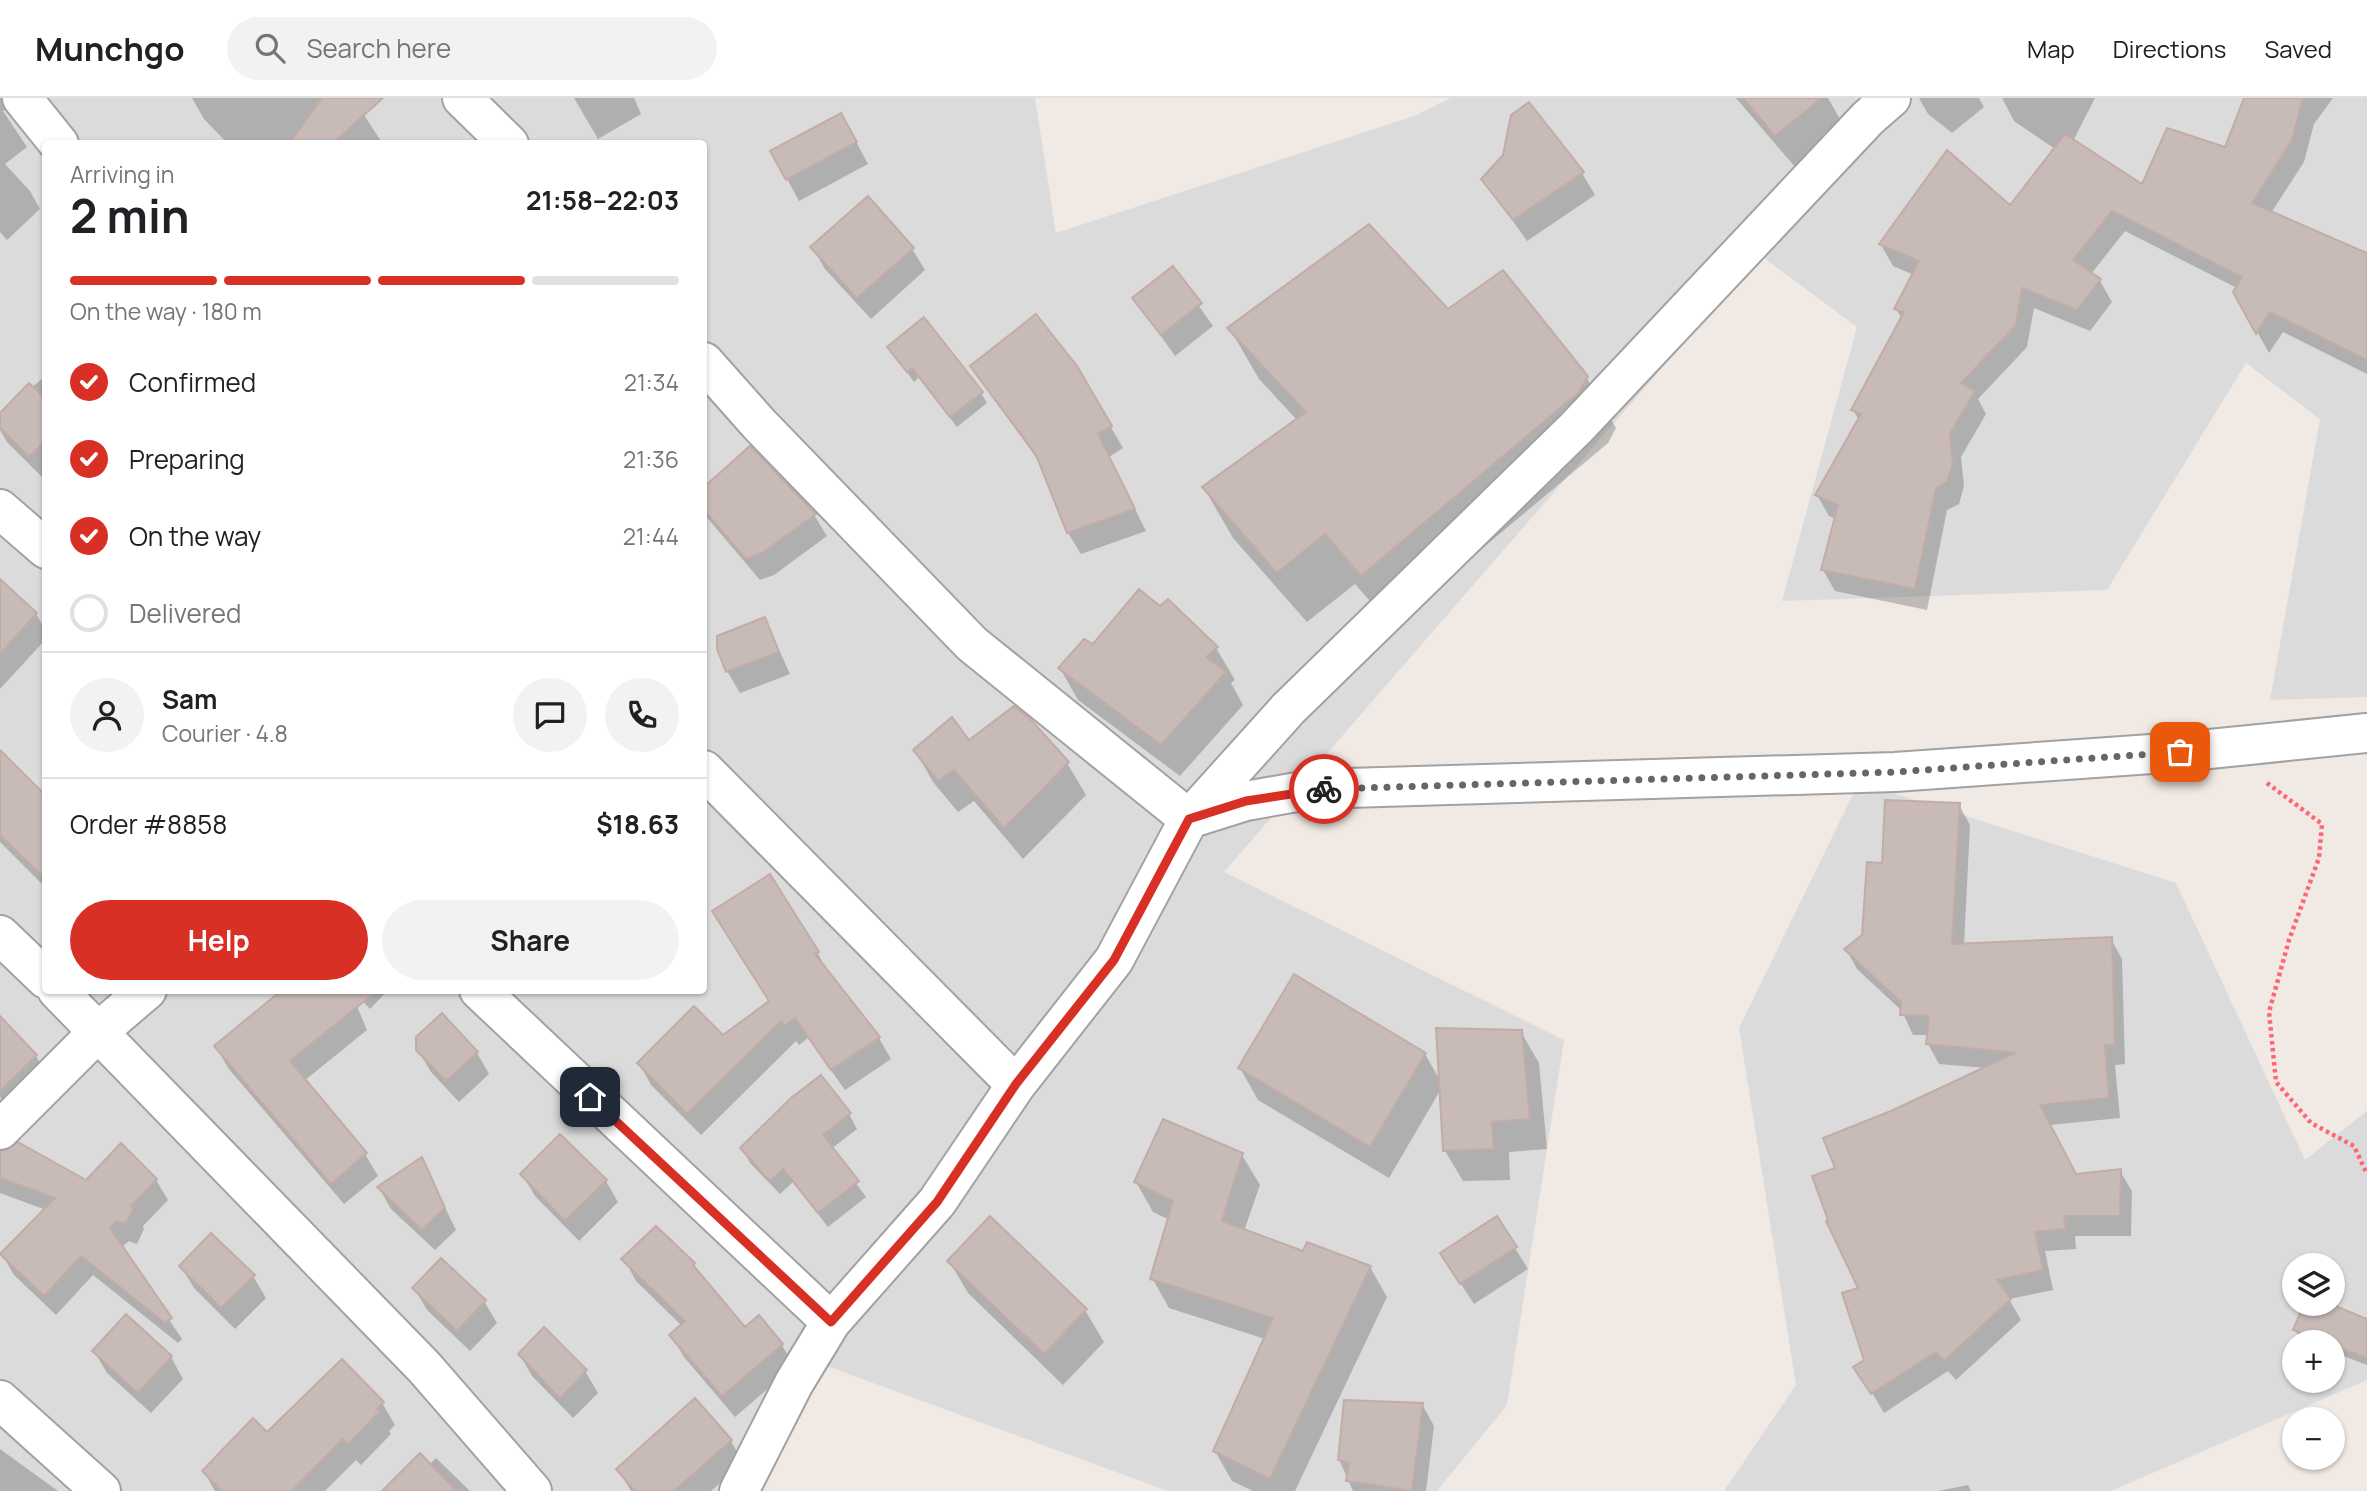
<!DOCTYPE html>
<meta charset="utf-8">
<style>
:root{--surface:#fff;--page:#f2f2f2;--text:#202124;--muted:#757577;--line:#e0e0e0;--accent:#d93025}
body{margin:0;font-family:Manrope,sans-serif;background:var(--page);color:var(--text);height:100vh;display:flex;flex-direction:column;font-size:26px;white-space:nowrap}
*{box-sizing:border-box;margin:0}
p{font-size:23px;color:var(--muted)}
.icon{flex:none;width:38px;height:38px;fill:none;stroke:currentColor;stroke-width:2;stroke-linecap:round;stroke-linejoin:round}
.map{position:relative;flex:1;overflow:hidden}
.sheet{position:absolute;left:42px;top:42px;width:665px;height:854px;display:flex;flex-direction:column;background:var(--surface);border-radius:7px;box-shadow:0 2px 5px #0004}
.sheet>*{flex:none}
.buttons{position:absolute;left:2282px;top:1155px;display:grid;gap:14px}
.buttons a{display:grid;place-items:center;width:63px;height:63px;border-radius:50%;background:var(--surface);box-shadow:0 2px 5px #0004;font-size:35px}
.pin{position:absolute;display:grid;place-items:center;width:60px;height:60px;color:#fff;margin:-30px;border-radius:14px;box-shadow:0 4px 10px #0006}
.courier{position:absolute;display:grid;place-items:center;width:70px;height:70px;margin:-35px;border:5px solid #d93025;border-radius:50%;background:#fff;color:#222;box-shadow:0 2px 9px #0007}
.summary em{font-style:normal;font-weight:700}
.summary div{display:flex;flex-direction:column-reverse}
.summary{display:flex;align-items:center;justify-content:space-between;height:119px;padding:0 28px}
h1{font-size:46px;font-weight:700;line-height:52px}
.bar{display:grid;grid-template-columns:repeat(4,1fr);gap:10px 7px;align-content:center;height:84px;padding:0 28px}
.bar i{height:9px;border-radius:5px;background:var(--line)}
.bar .on{background:var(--accent)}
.bar p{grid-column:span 4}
.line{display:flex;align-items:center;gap:18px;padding:0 28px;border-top:2px solid var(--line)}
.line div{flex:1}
.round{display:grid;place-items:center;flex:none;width:74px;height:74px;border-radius:37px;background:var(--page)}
ol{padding:0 28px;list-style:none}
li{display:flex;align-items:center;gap:21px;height:77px}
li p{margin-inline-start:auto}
li .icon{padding:7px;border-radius:50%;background:var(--accent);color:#fff;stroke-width:4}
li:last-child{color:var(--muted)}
li i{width:38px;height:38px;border:4px solid var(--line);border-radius:50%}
.primary-button{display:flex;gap:14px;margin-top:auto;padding:14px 28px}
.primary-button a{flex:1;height:80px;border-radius:42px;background:var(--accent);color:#fff;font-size:28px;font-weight:700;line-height:80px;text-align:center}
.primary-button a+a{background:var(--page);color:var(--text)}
header{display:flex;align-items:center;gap:42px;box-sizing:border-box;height:98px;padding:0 35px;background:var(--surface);border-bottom:2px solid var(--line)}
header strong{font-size:33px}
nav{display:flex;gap:38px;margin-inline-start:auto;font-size:24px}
.search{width:490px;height:63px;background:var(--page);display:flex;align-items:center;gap:18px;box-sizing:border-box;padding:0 24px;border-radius:38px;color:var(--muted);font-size:26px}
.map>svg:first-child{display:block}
.residential{fill:#dcdbdb;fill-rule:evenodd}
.shadow{fill:#0003}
.building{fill:#c8bab7;stroke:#c2aca5;stroke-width:2}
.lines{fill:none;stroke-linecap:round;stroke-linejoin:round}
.minor-casing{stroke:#a2a2a2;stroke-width:42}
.path{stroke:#ff6574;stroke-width:4.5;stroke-dasharray:3.5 3.5;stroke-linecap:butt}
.minor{stroke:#fff;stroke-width:38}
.done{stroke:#686563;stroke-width:7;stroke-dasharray:0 12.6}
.route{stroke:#d93025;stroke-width:9}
</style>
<header>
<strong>Munchgo</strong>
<div class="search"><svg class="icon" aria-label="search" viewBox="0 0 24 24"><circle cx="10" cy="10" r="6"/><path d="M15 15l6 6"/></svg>Search here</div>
<nav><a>Map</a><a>Directions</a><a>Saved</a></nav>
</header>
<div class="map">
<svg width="2367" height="1393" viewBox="0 0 2367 1393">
<rect width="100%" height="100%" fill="#f0e9e4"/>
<path class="residential" d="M0 0H1035L1056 135 1417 17 1451 0H2367V599L2270 602 2320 321 2246 265 2107 492 1782 503 1857 229 1760 157 1224 774 1564 942 1507 1307 1437 1393H1168L813 1263 732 1393H0ZM46 46H704V892H46Z
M1859 684 2176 785 2305 1062 2367 1013V1282L2111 1393H1724L1796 1287 1739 930ZM2294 1167H2333V1206H2294ZM2294 1244H2333V1283H2294Z"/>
<path class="shadow" d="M0 0H4L10 10 3 13 27 49 5 66 30 93 40 111 7 142 0 134Z
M192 0H353L381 43 228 46 204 21Z
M574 0H634L641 16 598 41Z
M1736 0H1828L1840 21V33L1795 69Z
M1919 0H1979L1984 9 1952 35 1928 16Z
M2002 0H2095L2073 43 2143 89 2226 51 2246 0H2333L2314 26 2304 64 2271 115 2367 157V276L2283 234 2269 255 2235 194 2237 190 2125 133 2091 176 2100 183 2112 204 2090 233 2034 210 2027 249 1978 301 1986 316 1961 359 1964 388 1959 406 1947 412 1927 512 1835 493 1823 472 1836 421 1829 418 1817 397 1859 322 1853 312 1902 221 1896 211 1914 177 1893 168 1881 147 2010 110 2055 51 2014 23Z
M1528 6 1582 75 1595 97 1527 143 1483 81 1504 58Z
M853 38 868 66 799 103 787 81Z
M813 150 912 151 925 172 871 221 825 171Z
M1172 170 1213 228 1175 258 1134 200Z
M1448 214 1586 279 1616 330 1608 345 1391 527 1355 486 1307 524 1233 440 1204 390 1297 322 1259 281 1230 231Z
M889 249 981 295 987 305 957 329 919 279 914 284Z
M972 269H1076L1123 350 1109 359 1146 433 1081 456 1068 435 1042 368Z
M46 277V375L42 379 7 344 0 332V318Z
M750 351 814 417 827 438 774 477 760 482 704 416V391Z
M0 484 36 516 46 533V541L0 591Z
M765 521 790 576 740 595 727 573Z
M1093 549 1216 550 1235 582 1231 585 1243 607 1180 678 1078 602 1060 570Z
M968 644 1067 665 1086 697 1023 761 974 703 958 714 933 684 915 652Z
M0 690 46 700V790L0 744Z
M1959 707 1970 727 1964 847 2111 841 2122 861 2125 966 2115 967 2120 1020 2049 1027 2076 1077 2120 1073 2132 1093 2131 1138H2075L2076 1151 2045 1153 2053 1192 2009 1201 2021 1222 1956 1282 1948 1273 1884 1315 1868 1288 1861 1191 1837 1071 1891 1015 1986 970 1939 966 1928 946 1929 937H1913L1902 913 1857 871 1846 851 1863 838 1883 767Z
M727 835 817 854 829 876 879 940 891 961 845 992 808 940 799 947 796 943 701 1037 651 987 639 965 723 939 770 904Z
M350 892 367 932 304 983 365 1056 378 1078 344 1106 228 970 216 948Z
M352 892H388L370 911Z
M0 920 36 958 48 980 13 1014 0 999Z
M1521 934 1539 965 1547 1051 1509 1054 1510 1082 1463 1083 1445 1053 1441 991 1389 1080 1258 1002 1240 970 1425 956 1441 984Z
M418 952 477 955 489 976 459 1004 431 974Z
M849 1016 857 1031 831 1051 866 1099 828 1129 793 1084 780 1096 750 1065 742 1050Z
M0 1055 86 1084 156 1082 168 1102 143 1128 144 1131 137 1146 129 1143 121 1150 182 1241 178 1245 93 1177 56 1217 14 1177 2 1156 46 1112 0 1095Z
M1242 1057 1260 1087 1244 1133 1304 1156 1370 1169 1387 1199 1295 1393H1253L1232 1383 1215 1353 1265 1241 1169 1210 1152 1180 1170 1122 1153 1114 1136 1084Z
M421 1061 456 1132 435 1152 391 1111 379 1090Z
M522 1076 606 1083 618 1104 579 1143 535 1098Z
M1497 1121 1528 1171 1474 1206 1455 1177Z
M624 1161 693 1166 745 1232 782 1247 794 1268 735 1319 684 1259 671 1237 682 1228 636 1183Z
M949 1163 1085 1212 1104 1244 1063 1287 968 1195Z
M181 1169 253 1178 266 1200 235 1231 194 1190Z
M414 1190 484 1203 497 1225 470 1253 427 1212Z
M2305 1206H2328L2367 1222V1267L2333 1254V1244L2301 1242 2295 1232Z
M94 1253 171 1259 183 1281 151 1315 107 1275Z
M520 1257 585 1273 598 1295 573 1320 532 1278Z
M695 1302 731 1343 743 1365 711 1393H631L618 1371Z
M382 1305 395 1327 389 1333 391 1336 361 1367 356 1362 325 1393H215L204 1374 267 1336Z
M1422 1306 1434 1328 1426 1393H1353L1339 1361Z
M0 1351 58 1393H0Z
M436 1360 470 1393H397L429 1367Z
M1968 1387 1971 1393H1938Z"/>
<path class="building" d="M322 0H383L332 46H289Z
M1743 0H1822L1775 38Z
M2244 0H2303L2292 42 2252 105 2367 155V262L2270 214 2256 236 2233 194 2242 179 2112 113 2073 162 2101 181 2077 212 2022 190 2016 227 1961 285 1975 293 1950 336 1953 365 1947 384 1936 390 1915 491 1821 472 1838 407 1815 397 1861 316 1851 312 1904 214 1894 211 1919 163 1879 146 1947 52 2010 107 2065 36 2142 86 2167 30 2225 49Z
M1529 4 1584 74 1513 122 1481 81 1503 57 1511 17Z
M841 15 857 44 786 82 770 53Z
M868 98 914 150 857 200 810 149Z
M1369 126 1448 211 1503 172 1588 278 1579 294 1361 478 1325 436 1277 475 1202 389 1306 314 1227 230Z
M1173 168 1202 205 1161 237 1132 200Z
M1036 216 1077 268 1112 328 1098 336 1135 411 1067 435 1036 357 970 268Z
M924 219 983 294 950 319 912 270 907 274 887 249Z
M29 285 46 301V342L29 359 0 330V315Z
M750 348 816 416 762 455 746 461 704 412V389Z
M0 481 37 515 0 556Z
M1139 491 1160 508 1168 501 1218 549 1206 559 1226 574 1161 647 1058 570 1084 541 1093 546Z
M765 519 779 554 726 574 717 551V538Z
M1014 608 1032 623 1069 664 1004 730 954 672 938 683 913 652 952 619 969 642Z
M0 652 46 698V782L0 737Z
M1885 702 1960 705 1952 846 2112 839 2115 947H2105L2109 1000 2040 1007 2076 1076 2121 1071 2120 1118H2064L2066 1131 2035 1134 2043 1172 1997 1182 2011 1201 1944 1263 1936 1254 1871 1296 1853 1269 1864 1262 1842 1195 1858 1190 1826 1123 1828 1122 1812 1078 1835 1070 1823 1040 1891 1013 2015 955 1926 946 1929 918 1900 917 1901 904 1844 851 1862 837 1867 764 1882 765Z
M770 776 819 854 815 856 880 939 831 972 795 920 784 928 781 923 687 1016 637 965 694 908 723 937 769 903 712 813Z
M1294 876 1426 955 1370 1049 1238 970Z
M282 892H378L290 963 367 1055 331 1086 214 948Z
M442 915 478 954 446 983 416 952V939Z
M0 918 37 957 0 993Z
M1436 930 1522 932 1530 1021 1492 1024 1494 1051 1443 1053Z
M821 977 851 1015 823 1037 859 1083 818 1115 783 1071 770 1083 740 1050 791 1000Z
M1163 1021 1243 1055 1222 1123 1303 1153 1307 1144 1371 1168 1270 1381 1213 1353 1273 1220 1150 1181 1173 1103 1134 1084Z
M560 1036 607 1082 565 1123 520 1076Z
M18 1044 86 1082 121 1045 157 1081 131 1108 134 1109 126 1126 117 1123 110 1130 172 1220 165 1225 81 1158 44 1198 0 1156 55 1100 0 1080V1053Z
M422 1059 445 1110 422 1132 377 1089Z
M990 1118 1087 1211 1044 1256 947 1163Z
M1497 1118 1517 1149 1460 1186 1440 1155Z
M656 1128 695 1165 693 1167 745 1229 759 1217 783 1246 722 1298 669 1237 685 1223 621 1161Z
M211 1135 255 1177 221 1210 179 1168Z
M441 1160 486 1202 457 1233 412 1190Z
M2304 1206H2331L2367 1221V1260L2293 1232Z
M126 1216 172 1258 138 1295 92 1253Z
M544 1229 587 1272 560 1300 518 1256Z
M342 1261 384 1304 377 1311 380 1313 348 1346 343 1341 292 1393H222L202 1373 253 1320 267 1334Z
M695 1300 732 1342 674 1393H635L616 1371Z
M1344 1302 1423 1305 1412 1393 1346 1383 1349 1365 1338 1362Z
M420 1355 457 1393H382Z"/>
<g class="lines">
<defs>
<path id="minor" d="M22 0 59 46
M462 0 509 46
M704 264 759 326 972 546 1189 721 1246 703 1314 691 1895 674 2180 654 2367 635
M0 411 46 451
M704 672 1016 987
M0 837 46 881
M57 892 424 1269 532 1393
M479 892 831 1224
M0 1032 99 933 147 892
M0 1302 101 1393
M739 1393 794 1285 831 1224 937 1104 1016 987 1114 862 1189 721 1288 611 1576 330 1868 20 1891 0"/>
</defs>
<use href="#minor" class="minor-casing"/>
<path class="path" d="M2267 685 2322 726 2319 760 2289 842 2269 914 2276 984 2311 1025 2354 1048 2367 1076"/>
<use href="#minor" class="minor"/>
</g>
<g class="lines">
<path class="done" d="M1324 691 1895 674 2180 654"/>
<path class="route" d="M590 999 831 1224 937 1104 1016 986 1114 862 1189 721 1246 703 1324 691"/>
</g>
</svg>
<div class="buttons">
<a><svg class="icon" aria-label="layers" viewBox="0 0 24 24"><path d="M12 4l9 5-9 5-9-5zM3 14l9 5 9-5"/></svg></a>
<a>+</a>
<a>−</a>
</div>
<div class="pin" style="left:2180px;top:654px;background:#ea580c"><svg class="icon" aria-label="bag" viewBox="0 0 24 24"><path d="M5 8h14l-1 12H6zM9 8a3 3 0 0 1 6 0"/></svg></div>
<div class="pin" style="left:590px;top:999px;background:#1f2937"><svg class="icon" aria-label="home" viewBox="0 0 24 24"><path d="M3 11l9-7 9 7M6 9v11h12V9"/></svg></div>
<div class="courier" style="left:1324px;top:691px"><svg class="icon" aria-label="bike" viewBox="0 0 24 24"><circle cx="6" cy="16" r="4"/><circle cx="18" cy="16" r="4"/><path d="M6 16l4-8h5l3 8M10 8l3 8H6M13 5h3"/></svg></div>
<section class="sheet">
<div class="summary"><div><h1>2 min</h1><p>Arriving in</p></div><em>21:58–22:03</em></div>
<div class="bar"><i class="on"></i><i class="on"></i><i class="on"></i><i></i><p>On the way · 180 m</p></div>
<ol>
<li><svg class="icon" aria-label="check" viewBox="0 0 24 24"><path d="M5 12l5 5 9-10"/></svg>Confirmed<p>21:34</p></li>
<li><svg class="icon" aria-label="check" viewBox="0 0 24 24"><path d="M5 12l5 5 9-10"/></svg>Preparing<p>21:36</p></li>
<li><svg class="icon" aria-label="check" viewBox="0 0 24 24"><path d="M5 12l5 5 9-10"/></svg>On the way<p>21:44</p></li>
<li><i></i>Delivered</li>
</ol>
<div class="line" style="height:126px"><a class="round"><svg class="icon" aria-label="person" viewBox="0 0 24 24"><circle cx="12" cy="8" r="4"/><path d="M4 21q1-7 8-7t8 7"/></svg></a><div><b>Sam</b><p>Courier · 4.8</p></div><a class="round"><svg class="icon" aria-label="chat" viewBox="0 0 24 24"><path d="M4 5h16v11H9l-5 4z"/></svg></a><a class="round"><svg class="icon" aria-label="phone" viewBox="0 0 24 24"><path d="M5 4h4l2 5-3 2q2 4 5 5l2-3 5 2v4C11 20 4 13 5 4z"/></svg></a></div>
<div class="line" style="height:91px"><div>Order #8858</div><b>$18.63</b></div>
<div class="primary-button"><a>Help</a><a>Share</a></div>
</section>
</div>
